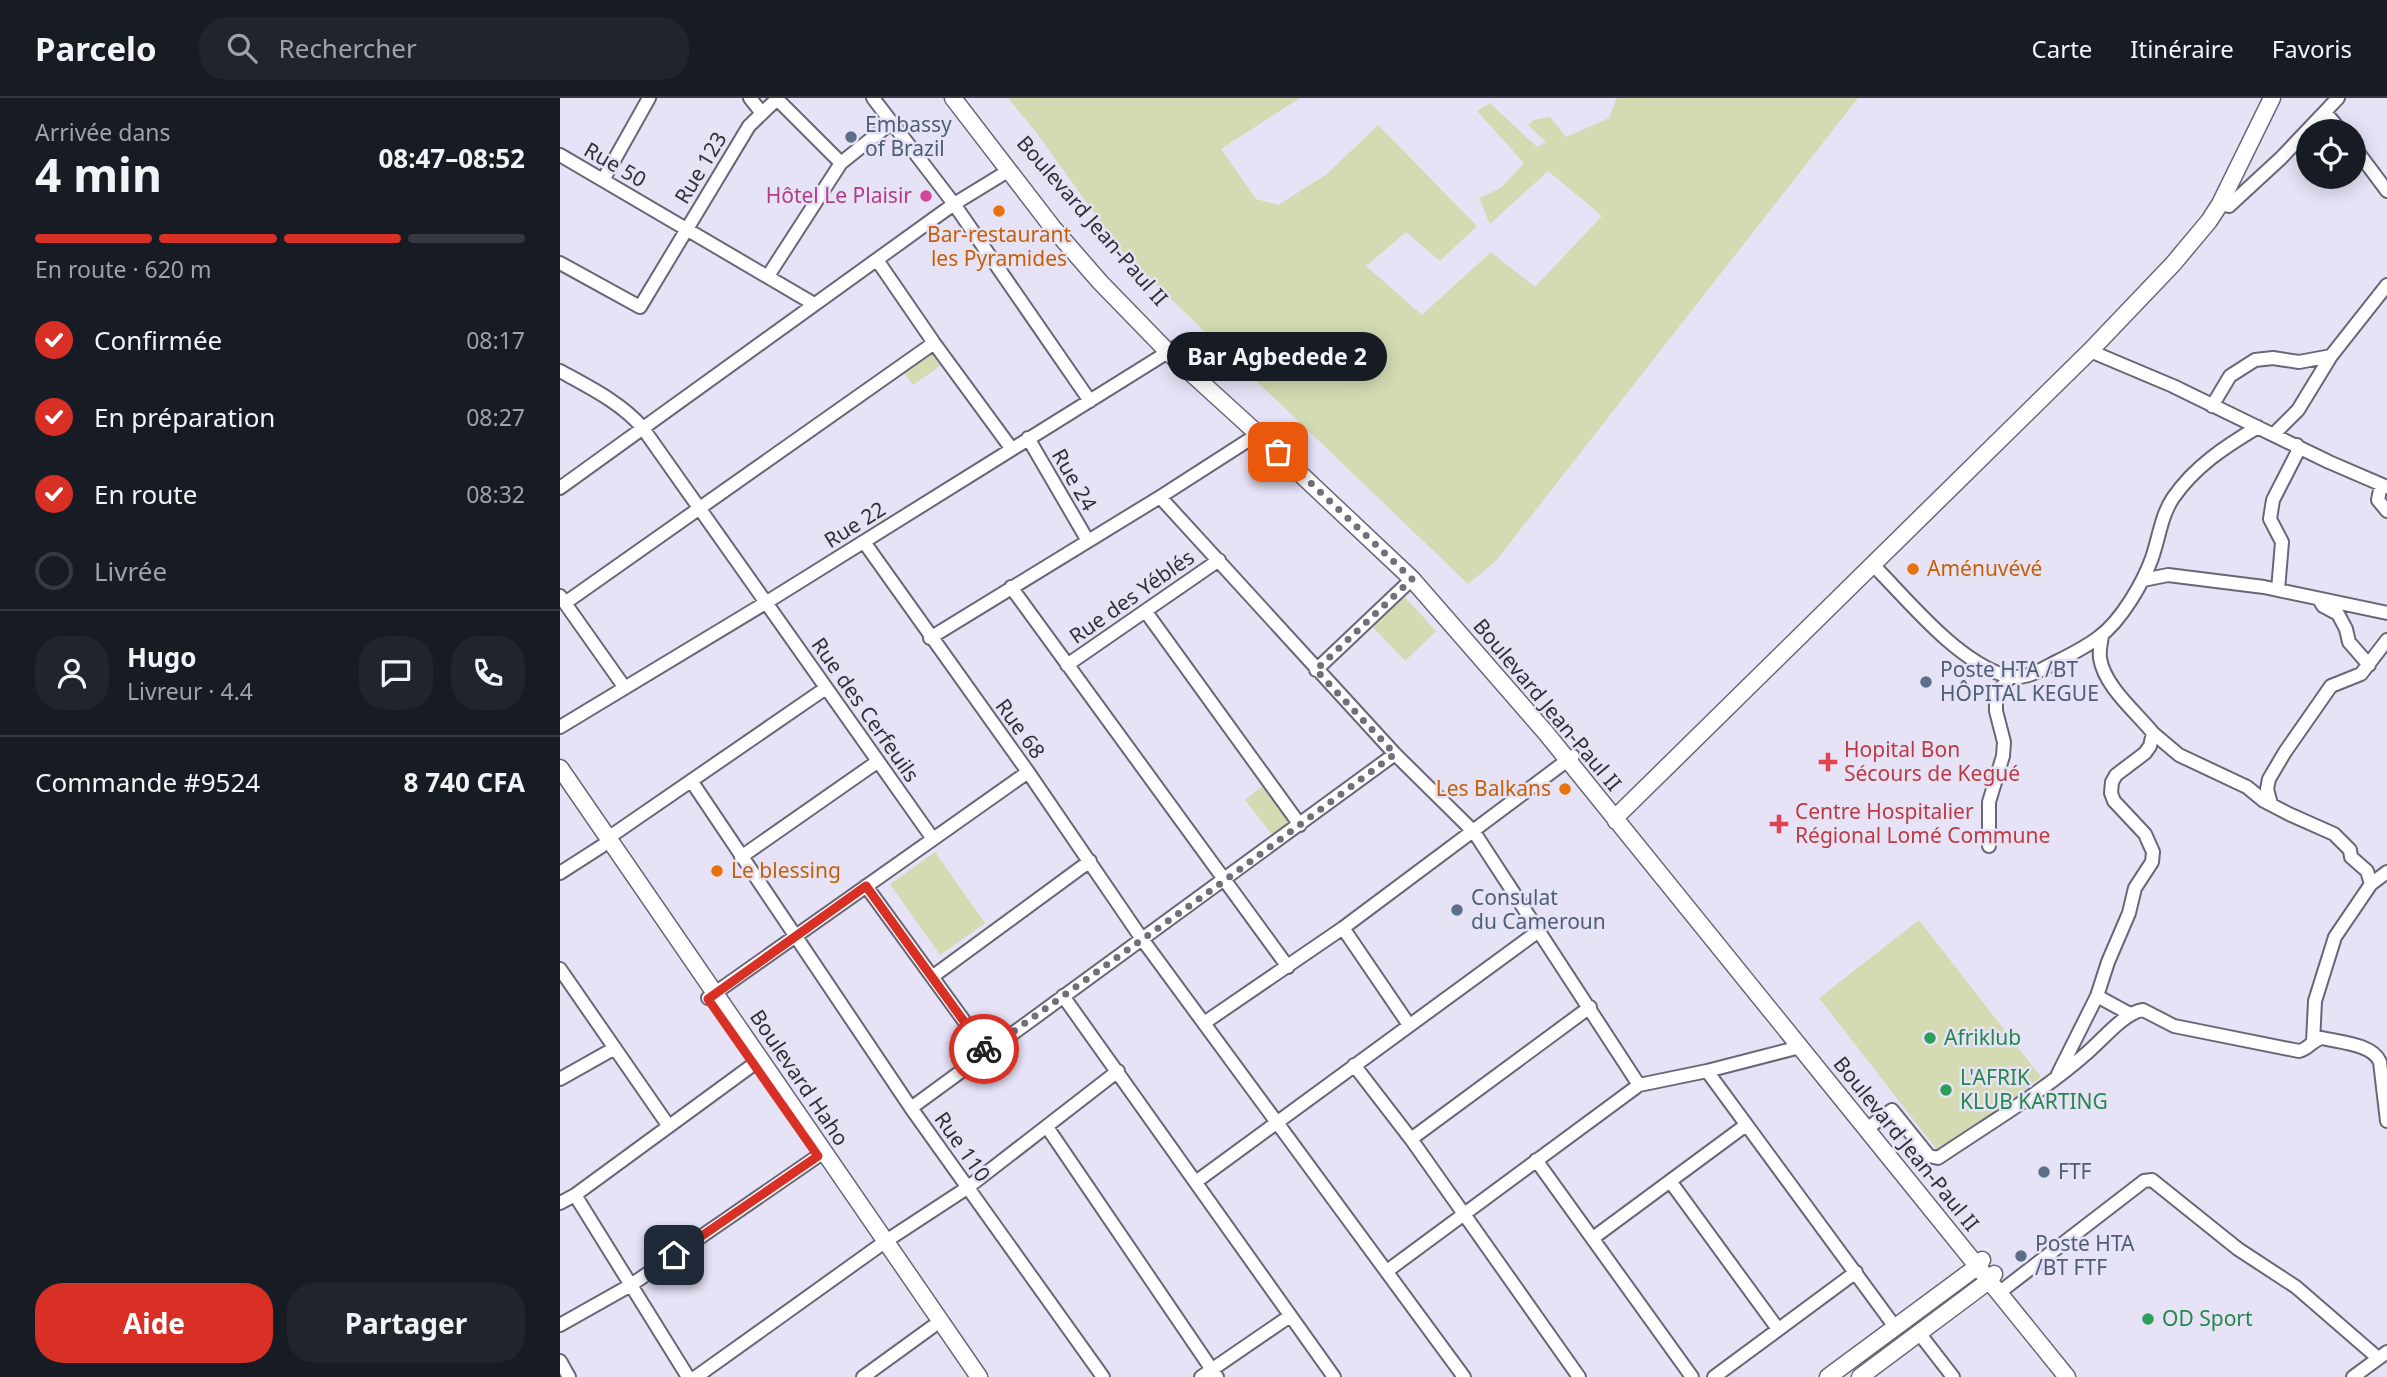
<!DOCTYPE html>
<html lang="fr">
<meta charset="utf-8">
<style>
:root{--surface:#171b24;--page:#20242c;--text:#f1f3f6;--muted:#9ea1a6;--line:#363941;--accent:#d93025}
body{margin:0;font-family:"Noto Sans",sans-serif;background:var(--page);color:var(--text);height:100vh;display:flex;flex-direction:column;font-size:26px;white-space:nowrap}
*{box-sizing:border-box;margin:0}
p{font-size:23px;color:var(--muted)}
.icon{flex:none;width:38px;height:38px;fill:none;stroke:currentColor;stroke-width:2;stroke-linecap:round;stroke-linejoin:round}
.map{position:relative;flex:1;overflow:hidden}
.drawer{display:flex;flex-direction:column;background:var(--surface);width:560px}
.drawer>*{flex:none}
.controls{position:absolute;left:1736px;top:21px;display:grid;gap:14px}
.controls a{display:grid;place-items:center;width:70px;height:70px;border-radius:50%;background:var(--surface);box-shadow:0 4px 18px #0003;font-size:35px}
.pin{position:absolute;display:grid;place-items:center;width:60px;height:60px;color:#fff;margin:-30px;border-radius:14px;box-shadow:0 4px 10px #0006}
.courier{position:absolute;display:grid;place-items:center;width:70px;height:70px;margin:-35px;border:5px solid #d93025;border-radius:50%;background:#fff;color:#222;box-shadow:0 2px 9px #0007}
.bubble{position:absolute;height:49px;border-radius:24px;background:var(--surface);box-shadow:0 4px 18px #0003;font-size:23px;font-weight:700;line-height:49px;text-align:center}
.head em{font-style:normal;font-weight:700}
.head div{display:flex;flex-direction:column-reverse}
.head{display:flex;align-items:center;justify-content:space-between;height:119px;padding:0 35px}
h1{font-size:46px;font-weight:700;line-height:52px}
.bar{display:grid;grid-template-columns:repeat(4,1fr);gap:10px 7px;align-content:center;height:84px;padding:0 35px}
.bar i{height:9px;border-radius:5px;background:var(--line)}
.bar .selected{background:var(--accent)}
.bar p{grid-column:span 4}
.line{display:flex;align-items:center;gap:18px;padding:0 35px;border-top:2px solid var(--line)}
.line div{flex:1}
.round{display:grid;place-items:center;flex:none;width:74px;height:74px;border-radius:28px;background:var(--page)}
ol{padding:0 35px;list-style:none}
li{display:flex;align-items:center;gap:21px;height:77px}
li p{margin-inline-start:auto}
li .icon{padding:7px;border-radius:50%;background:var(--accent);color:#fff;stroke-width:4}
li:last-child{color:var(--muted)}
li i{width:38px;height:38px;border:4px solid var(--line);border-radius:50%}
.button{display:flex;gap:14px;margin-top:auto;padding:14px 35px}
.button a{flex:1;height:80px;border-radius:28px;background:var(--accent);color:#fff;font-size:28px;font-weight:700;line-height:80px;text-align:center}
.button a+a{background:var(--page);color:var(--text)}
header{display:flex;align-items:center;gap:42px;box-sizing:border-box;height:98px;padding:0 35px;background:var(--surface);border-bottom:2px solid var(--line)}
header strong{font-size:33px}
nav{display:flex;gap:38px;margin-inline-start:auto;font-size:24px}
.search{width:490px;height:63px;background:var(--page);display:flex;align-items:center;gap:18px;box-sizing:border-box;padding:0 24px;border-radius:28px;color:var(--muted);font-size:26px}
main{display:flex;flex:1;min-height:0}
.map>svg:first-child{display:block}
.green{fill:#d4dbb3}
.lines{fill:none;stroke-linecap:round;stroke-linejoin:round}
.minor-casing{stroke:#6a6678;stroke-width:16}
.major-casing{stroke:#6a6678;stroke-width:19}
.minor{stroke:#fff;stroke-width:12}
.major{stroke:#fff;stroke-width:16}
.done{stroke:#716f7a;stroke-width:7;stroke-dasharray:0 12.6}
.route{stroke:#d93025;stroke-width:9}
.service-dot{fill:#5c6f8a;stroke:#e7e3f7;stroke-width:2.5}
.hotel-dot{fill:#d1479c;stroke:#e7e3f7;stroke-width:2.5}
.food-dot{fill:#e8710a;stroke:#e7e3f7;stroke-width:2.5}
.health-dot{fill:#e0444e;stroke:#e7e3f7;stroke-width:2.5}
.leisure-dot{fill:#2e9e5b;stroke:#e7e3f7;stroke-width:2.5}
.labels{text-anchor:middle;stroke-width:5;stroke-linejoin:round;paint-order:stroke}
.service-label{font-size:21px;fill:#4e5e75;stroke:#e7e3f7;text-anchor:start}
.street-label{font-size:21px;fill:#313037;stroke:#e7e3f7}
.hotel-label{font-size:21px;fill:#b23c85;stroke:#e7e3f7;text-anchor:end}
.food-label{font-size:21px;fill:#c56008;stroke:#e7e3f7;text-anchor:start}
.health-label{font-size:21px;fill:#be3a42;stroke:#e7e3f7;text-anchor:start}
.leisure-label{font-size:21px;fill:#27864d;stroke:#e7e3f7;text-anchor:start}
</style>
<header>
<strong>Parcelo</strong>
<div class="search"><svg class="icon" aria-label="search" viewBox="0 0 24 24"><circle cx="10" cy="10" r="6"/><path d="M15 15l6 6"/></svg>Rechercher</div>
<nav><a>Carte</a><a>Itinéraire</a><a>Favoris</a></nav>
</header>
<main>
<section class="drawer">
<div class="head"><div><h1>4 min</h1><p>Arrivée dans</p></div><em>08:47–08:52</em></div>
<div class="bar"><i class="selected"></i><i class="selected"></i><i class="selected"></i><i></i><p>En route · 620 m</p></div>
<ol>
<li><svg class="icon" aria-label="check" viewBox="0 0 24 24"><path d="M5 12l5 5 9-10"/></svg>Confirmée<p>08:17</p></li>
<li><svg class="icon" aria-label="check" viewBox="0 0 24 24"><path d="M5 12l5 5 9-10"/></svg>En préparation<p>08:27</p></li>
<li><svg class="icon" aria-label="check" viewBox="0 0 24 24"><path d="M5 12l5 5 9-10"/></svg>En route<p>08:32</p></li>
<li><i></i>Livrée</li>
</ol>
<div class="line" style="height:126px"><a class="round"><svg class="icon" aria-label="person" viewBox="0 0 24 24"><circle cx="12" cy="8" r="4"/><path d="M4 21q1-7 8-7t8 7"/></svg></a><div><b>Hugo</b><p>Livreur · 4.4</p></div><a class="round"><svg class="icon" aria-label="chat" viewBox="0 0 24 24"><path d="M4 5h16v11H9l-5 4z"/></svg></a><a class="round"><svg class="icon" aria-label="phone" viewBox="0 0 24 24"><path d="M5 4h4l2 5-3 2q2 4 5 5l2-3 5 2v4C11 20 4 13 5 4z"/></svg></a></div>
<div class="line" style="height:91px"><div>Commande #9524</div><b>8 740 CFA</b></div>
<div class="button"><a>Aide</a><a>Partager</a></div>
</section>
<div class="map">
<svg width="1827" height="1279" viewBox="0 0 1827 1279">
<rect width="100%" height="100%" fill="#e7e3f7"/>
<path class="green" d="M448 0H740L661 51 696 101 718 107 767 76 818 27 917 128 880 163 846 134 806 168 862 217 931 154 975 189 1042 118 988 73 930 126 919 100 941 90 964 65 917 13 930 5 977 49 986 44 968 27 973 22 990 19 1006 39 1049 20 1057 0H1298L935 464 908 486 564 156 475 33Z
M371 254 380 268 353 287 343 274Z
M841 495 876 533 845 563 809 525Z
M702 688 730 725 713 738 685 702Z
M375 754 425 825 380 857 330 786Z
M1359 822 1481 979 1381 1057 1259 900Z"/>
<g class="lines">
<defs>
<path id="minor" d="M190 0 201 14
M313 0 394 106 530 303
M217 1 281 65
M1765 14 1781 33
M1794 49 1827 93
M0 57 254 206
M43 82 89 0
M1660 106 1669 108 1721 60 1778 0
M317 162 374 245 451 350
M0 165 80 209 189 28 218 0
M208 178 281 65 331 25
M1530 253 1613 288 1769 364 1827 389
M0 273C29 289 60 304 82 329L373 741
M1652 308 1670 278 1695 262 1713 260 1739 264 1771 258
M1714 336 1738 312 1771 258 1827 187
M468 340 528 443
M1821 387 1818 402 1827 413
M0 390 394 106 448 73
M600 399 835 656 914 734 1079 987
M304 444 468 674 582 841 904 1279
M1314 468C1350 504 1394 560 1443 577 1464 584 1480 572 1498 563 1512 556 1526 549 1539 539 1561 523 1583 485 1592 460 1599 440 1601 418 1613 400 1635 368 1666 348 1698 329
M1583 482 1608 477 1704 489 1827 515
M451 489 728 869
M1718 492 1722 444 1710 421 1713 402 1737 355V347
M0 498 65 590
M1760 503 1763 508 1778 516 1786 531 1789 544 1809 567
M5 505 374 245
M586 514 740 727
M370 540 600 399 698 336
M507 567 659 462
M756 572 852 481
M0 629 207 504 616 249
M1593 635 1619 657 1687 689 1704 703 1729 716 1774 736 1790 752 1791 759 1807 773 1811 786
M132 684 351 1010 543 1279
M1711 706 1707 691 1709 681 1725 654 1771 588 1801 576 1827 542
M48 740 266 590
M1429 748V704L1443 658 1444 644 1436 613V596L1451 578
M181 759 317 664
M0 775 42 748
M306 788 426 953
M783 830 849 927
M0 871 108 1027
M372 879 530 763
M503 898 774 1279
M1537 898 1570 916
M148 900 468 674
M644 925 783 830 1013 658
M1753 944 1755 903 1775 839 1811 786 1827 774
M794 967 851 1041 1019 1279
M1147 973 1335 1229
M1498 976 1537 898 1548 864 1569 815 1575 790 1592 764 1593 754 1585 736 1554 703 1551 695 1552 684 1556 677 1585 655 1590 648 1593 635C1576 614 1544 588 1540 560 1539 553 1541 544 1542 538
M0 981 55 950
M351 1010 835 656
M1312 1027 1332 1012 1369 1058 1378 1060C1428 1026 1483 994 1528 954 1542 942 1565 914 1583 912L1614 928 1739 953C1749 951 1752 942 1762 940 1778 944 1813 946 1820 964L1827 1023
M487 1029 657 1279
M851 1041 1030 909
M976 1062 1132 1279
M637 1083 980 832
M1110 1083 1218 1231
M15 1097 128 1279
M0 1105 15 1097 194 966
M1033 1140 1186 1027
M827 1173 1079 987 1147 973 1240 949
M1440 1194 1584 1083 1592 1082 1678 1151 1736 1189 1818 1260
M0 1227 71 1187 258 1058
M1359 1235 1393 1279
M0 1263 9 1279
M136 1279 326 1143 407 1090 558 973
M303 1279 372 1229
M641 1279 730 1218
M1154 1279 1296 1174
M1793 1279 1827 1254"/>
<path id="major" d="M393 0 493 130 540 184 609 255 698 336 852 481 986 635 1507 1279
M0 670 419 1279
M1056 723 1059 716 1530 253 1613 166 1649 123 1660 106 1712 0
M1268 1279 1418 1168 1422 1162
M1300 1279 1430 1182 1434 1176"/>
</defs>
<use href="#minor" class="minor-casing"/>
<use href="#major" class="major-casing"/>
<use href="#minor" class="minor"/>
<use href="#major" class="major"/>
</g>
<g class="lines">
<path class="done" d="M424 951 426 953 664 783 835 656 756 572 852 481 718 354"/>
<path class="route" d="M114 1157 258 1058 148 901 306 788 424 951"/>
</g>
<g class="service-dot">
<circle cx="291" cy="39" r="7"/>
<circle cx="1366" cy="584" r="7"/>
<circle cx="897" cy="812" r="7"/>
<circle cx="1484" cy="1074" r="7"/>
<circle cx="1461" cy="1158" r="7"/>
</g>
<circle class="hotel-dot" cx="366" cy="98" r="7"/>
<g class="food-dot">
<circle cx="439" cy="113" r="7"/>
<circle cx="1353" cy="471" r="7"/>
<circle cx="1005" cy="691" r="7"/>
<circle cx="157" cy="773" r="7"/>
</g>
<g class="health-dot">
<path d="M1264.5 653.5h7v7h7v7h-7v7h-7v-7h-7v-7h7z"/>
<path d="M1215.5 715.5h7v7h7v7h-7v7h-7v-7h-7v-7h7z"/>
</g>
<g class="leisure-dot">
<circle cx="1370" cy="940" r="7"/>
<circle cx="1386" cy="992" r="7"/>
<circle cx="1588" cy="1221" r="7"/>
</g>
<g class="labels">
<g class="service-label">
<text x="305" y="34">Embassy<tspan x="305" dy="24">of Brazil</tspan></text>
<text x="1380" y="579">Poste HTA /BT<tspan x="1380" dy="24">HÔPITAL KEGUE</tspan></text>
<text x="911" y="807">Consulat<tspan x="911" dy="24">du Cameroun</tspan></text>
<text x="1498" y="1081">FTF</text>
<text x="1475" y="1153">Poste HTA<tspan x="1475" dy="24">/BT FTF</tspan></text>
</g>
<g class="street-label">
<text transform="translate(55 67) rotate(30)" y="7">Rue 50</text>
<text transform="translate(141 70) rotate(-59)" y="7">Rue 123</text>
<text transform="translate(532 123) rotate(49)" y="7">Boulevard Jean-Paul II</text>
<text transform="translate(514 382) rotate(60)" y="7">Rue 24</text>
<text transform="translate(295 427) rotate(-32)" y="7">Rue 22</text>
<text transform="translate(572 499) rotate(-35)" y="7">Rue des Yéblés</text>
<text transform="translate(987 607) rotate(50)" y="7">Boulevard Jean-Paul II</text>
<text transform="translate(305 612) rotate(55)" y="7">Rue des Cerfeuils</text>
<text transform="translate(460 631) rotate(54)" y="7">Rue 68</text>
<text transform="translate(239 980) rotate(56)" y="7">Boulevard Haho</text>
<text transform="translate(1346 1046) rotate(51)" y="7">Boulevard Jean-Paul II</text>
<text transform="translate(402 1049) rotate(55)" y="7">Rue 110</text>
</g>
<g class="hotel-label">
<text x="352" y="105">Hôtel Le Plaisir</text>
</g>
<g class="food-label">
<text x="439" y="144" text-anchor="middle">Bar-restaurant<tspan x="439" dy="24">les Pyramides</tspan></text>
<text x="1367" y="478">Aménuvévé</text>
<text x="991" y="698" text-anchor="end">Les Balkans</text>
<text x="171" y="780">Le blessing</text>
</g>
<g class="health-label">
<text x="1284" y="659">Hopital Bon<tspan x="1284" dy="24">Sécours de Kegué</tspan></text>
<text x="1235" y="721">Centre Hospitalier<tspan x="1235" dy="24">Régional Lomé Commune</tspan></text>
</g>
<g class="leisure-label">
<text x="1384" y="947">Afriklub</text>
<text x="1400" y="987">L'AFRIK<tspan x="1400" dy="24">KLUB KARTING</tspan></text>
<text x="1602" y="1228">OD Sport</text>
</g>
</g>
</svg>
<div class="controls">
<a><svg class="icon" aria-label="locate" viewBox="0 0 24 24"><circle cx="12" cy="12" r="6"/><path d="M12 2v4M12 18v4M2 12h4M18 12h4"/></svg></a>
</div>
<div class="pin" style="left:718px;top:354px;background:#ea580c"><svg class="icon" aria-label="bag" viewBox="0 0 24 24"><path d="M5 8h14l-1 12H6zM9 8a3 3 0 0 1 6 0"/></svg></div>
<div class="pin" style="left:114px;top:1157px;background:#1f2937"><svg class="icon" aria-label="home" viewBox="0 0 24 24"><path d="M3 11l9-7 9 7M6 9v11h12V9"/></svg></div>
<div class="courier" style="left:424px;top:951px"><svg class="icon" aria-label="bike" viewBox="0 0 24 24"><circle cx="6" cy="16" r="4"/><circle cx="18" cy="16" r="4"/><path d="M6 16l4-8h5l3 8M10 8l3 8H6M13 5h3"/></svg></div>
<div class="bubble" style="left:607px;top:234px;width:220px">Bar Agbedede 2</div>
</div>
</main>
